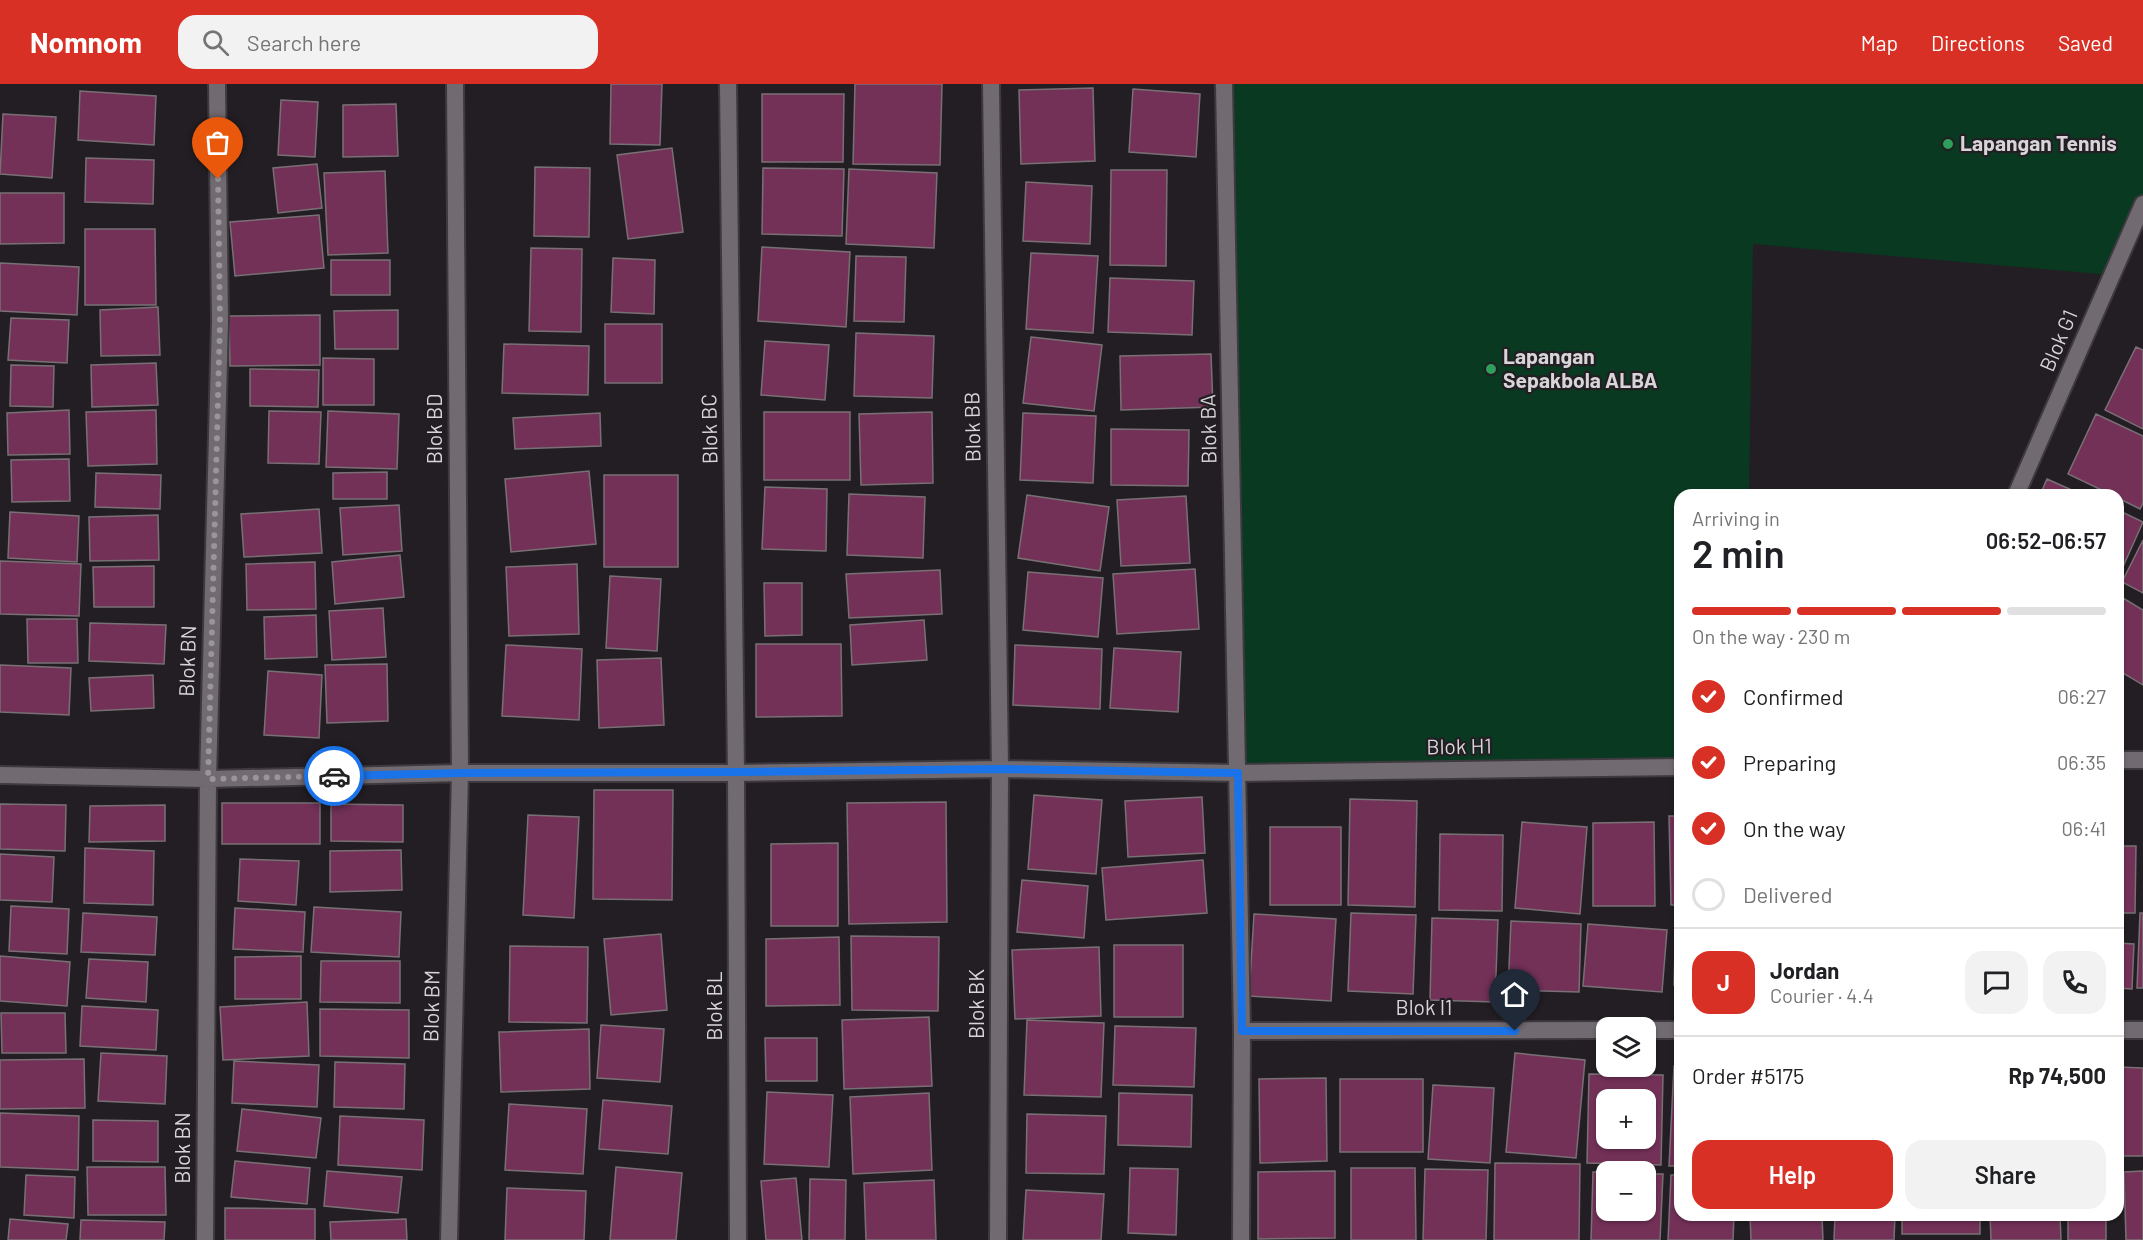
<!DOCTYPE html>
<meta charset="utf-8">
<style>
:root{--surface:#fff;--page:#f2f2f2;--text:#202124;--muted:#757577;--line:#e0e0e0;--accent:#d93025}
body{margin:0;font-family:Barlow,sans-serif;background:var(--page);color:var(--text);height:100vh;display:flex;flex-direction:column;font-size:22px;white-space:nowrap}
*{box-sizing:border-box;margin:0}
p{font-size:20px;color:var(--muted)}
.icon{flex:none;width:33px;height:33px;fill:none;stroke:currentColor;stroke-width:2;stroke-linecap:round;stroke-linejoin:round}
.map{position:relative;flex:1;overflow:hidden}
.details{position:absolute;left:1674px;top:405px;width:450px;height:732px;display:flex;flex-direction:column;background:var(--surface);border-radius:18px;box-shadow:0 2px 4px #0004}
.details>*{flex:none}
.tools{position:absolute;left:1596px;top:933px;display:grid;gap:12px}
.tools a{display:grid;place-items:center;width:60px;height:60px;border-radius:12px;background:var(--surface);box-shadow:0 2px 4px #0004;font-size:30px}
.pin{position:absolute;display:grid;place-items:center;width:51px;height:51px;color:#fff;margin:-62px -26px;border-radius:50% 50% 50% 0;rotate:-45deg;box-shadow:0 0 6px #0007}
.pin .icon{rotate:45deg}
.courier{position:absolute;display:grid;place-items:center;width:60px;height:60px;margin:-30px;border:4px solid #1a73e8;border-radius:50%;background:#fff;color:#222;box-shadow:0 2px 8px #0007}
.overview em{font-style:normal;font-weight:600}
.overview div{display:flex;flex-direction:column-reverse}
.overview{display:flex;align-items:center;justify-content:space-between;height:102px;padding:0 18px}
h1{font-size:39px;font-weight:600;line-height:45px}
.bar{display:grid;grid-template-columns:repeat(4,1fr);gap:9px 6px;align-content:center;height:72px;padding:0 18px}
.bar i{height:8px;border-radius:4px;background:var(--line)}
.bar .current{background:var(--accent)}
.bar p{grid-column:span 4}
.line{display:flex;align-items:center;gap:15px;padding:0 18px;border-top:2px solid var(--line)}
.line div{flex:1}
.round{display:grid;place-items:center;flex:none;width:63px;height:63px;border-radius:18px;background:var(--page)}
ol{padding:0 18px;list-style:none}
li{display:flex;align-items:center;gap:18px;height:66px}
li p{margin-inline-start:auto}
li .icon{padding:6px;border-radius:50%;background:var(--accent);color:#fff;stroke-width:4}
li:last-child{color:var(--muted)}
li i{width:33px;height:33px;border:3px solid var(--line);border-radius:50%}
.cta{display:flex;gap:12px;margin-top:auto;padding:12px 18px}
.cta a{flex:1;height:69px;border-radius:18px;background:var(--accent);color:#fff;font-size:24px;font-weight:600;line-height:69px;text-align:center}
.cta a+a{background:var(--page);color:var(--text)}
header{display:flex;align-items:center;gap:36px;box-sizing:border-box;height:84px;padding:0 30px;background:var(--accent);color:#fff}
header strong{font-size:28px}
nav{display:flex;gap:33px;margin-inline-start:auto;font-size:21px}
.search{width:420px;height:54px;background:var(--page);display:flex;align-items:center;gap:15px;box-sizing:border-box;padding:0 21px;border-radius:18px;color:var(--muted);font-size:22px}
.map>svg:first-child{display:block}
.green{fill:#093920}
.building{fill:#733158;stroke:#787074;stroke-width:1.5;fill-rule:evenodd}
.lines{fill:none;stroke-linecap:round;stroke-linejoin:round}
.minor-casing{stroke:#3d393e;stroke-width:20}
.minor{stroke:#716b71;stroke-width:16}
.done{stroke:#999599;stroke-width:6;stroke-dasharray:0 10.8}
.route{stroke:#1a73e8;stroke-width:8}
.leisure-dot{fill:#2e9e5b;stroke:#231e23;stroke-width:2}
.labels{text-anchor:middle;stroke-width:4.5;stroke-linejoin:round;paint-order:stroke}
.poi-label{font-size:21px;font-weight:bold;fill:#d8d5d8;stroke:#231e23;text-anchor:start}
.street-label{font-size:21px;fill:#d8d5d8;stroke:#231e23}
</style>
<header>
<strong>Nomnom</strong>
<div class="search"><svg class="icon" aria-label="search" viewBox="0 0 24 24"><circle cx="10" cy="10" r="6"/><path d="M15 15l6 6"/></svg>Search here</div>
<nav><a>Map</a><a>Directions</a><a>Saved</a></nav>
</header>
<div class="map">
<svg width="2143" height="1156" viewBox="0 0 2143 1156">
<rect width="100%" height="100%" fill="#231e23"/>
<path class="green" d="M1224 0H2143V120L2112 191 1753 160 1749 411H1680V683L1238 689Z"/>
<path class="building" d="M611 0H662L660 61 610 60Z
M855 0H942L940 81 853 80Z
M1093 4 1095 77 1021 80 1019 6Z
M1133 5 1200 10 1196 73 1129 68Z
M80 7 156 12 154 61 78 56Z
M762 10H844L843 78H762Z
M281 16 318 18 315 73 278 71Z
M396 20 398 72 343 73V21Z
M3 30 56 33 52 94 0 90Z
M672 64 683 148 628 155 617 71Z
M86 74 154 76 153 120 85 118Z
M317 80 322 124 278 129 273 84Z
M535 83 590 84 589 153 534 152Z
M763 84 844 85 842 152 762 150Z
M849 85 937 89 934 164 846 160Z
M1111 86H1167L1166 182 1110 181Z
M385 87 388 169 328 171 324 89Z
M1026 98 1092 102 1090 160 1023 157Z
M0 109H64V159L0 160Z
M319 131 324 184 235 192 230 138Z
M85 145H155L156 221H85Z
M762 163 850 168 846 243 758 237Z
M531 164 582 165 581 248 529 247Z
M1031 169 1098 172 1093 249 1026 245Z
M856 172 906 173 904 238 854 237Z
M613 174 655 176 654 230 611 228Z
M331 176H390V211H331Z
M0 179 79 183 77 231 0 227Z
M1110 194 1194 197 1192 251 1108 248Z
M158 223 160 271 101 272 100 226Z
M398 226V265H335L334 227Z
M320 231V281L230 282 229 232Z
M11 234 69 236 67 279 8 276Z
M605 240H662V299H605Z
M856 249 934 252 932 314 854 312Z
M1031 253 1102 261 1094 327 1023 319Z
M765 257 829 261 825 316 761 311Z
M504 260 589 262 588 311 502 309Z
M2136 263 2143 266V345L2105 326Z
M1211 270 1213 323 1121 326 1120 272Z
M323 274 374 275V321H323Z
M156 279 158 321 92 323 91 281Z
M11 281 54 282 53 323 10 322Z
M250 285 319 286 318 323 250 322Z
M69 326 70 370 8 371 7 329Z
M156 326 157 380 88 382 86 328Z
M269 327 321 328 319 380 268 379Z
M328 327 399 330 397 385 326 383Z
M764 328H850V396H764Z
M932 328 933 399 861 401 859 330Z
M600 329 601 362 515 365 513 334Z
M1023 329 1096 332 1093 399 1020 396Z
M2096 330 2143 352V419L2140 425 2118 414V411H2112L2068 390Z
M1111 345 1189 346 1188 402 1111 401Z
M69 375 70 417 12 418 11 376Z
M589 387 596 460 511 468 505 395Z
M387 388V415H333V389Z
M96 389 161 391 160 425 95 423Z
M604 391H678V483H604Z
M2047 395 2083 411H2040Z
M765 403 827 405 826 467 762 465Z
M849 410 925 413 923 474 847 471Z
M1027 411 1109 423 1100 487 1018 474Z
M1186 412 1190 479 1121 482 1117 416Z
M399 421 402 467 343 471 340 424Z
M319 425 322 469 244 473 241 430Z
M2118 426 2143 438 2118 494Z
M10 428 79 432 77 478 8 474Z
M158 431 159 476 90 477 89 433Z
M2143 456V509L2122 498Z
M400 471 404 513 335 520 332 478Z
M0 477 81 480 79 532 0 530Z
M315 478 316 525 247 526 246 480Z
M577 480 579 550 509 552 506 483Z
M154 482V523H94L93 483Z
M1195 485 1199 545 1117 550 1113 490Z
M940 486 942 530 849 534 846 490Z
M1028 488 1103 494 1098 553 1023 546Z
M610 492 661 495 657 567 606 564Z
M764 499H802V551L765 552Z
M2118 511 2143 526V601L2118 586Z
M383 524 386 573 332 576 329 527Z
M316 531 317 573 265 575 264 533Z
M27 535H77L78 579H28Z
M924 536 927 576 852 581 850 541Z
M90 539 166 541 164 580 89 577Z
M756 560H841L842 632 756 633Z
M506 561 582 565 579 636 502 632Z
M1015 561 1102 565 1100 625 1013 621Z
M1114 564 1181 568 1178 628 1110 624Z
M661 574 664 641 599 644 597 576Z
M387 580 388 637 327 639 325 581Z
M0 581 71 584 69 631 0 628Z
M268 587 322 591 319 654 264 651Z
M153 591 154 624 91 627 89 594Z
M594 706H673L672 816 593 815Z
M1034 711 1102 716 1096 790 1028 785Z
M1202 713 1205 769 1128 773 1125 717Z
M1350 715 1417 717 1415 823 1348 821Z
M946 718 947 838 849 840 847 719Z
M222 719H320V760H222Z
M0 720 66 721 65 767 0 765Z
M331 720 403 721V758L331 757Z
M165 721V757L89 758 90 722Z
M528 731 579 733 574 834 523 831Z
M1669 732H1680V821H1671Z
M1522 738 1587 743 1580 830 1515 824Z
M1654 738 1655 822H1593V739Z
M1270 743H1341V821H1270Z
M1440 750 1503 751 1502 827 1439 826Z
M838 759V842H771V760Z
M2118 762H2136L2135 829H2118Z
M85 764 154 767 153 821 84 819Z
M401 766 402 806 330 808V767Z
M0 770 54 773 52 818 0 816Z
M240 775 299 777 296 821 238 817Z
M1203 776 1207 829 1106 836 1102 784Z
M1022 796 1088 802 1084 854 1017 848Z
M11 822 69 825 67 870 9 867Z
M314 823 401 828 399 873 311 868Z
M235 824 305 828 303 868 233 865Z
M83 829 157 833 155 871 81 868Z
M1351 829 1416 831 1413 910 1348 907Z
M2140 829H2143V904H2137Z
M1254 830 1336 835 1331 917 1249 912Z
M1676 831H1680V901H1674Z
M1432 834 1498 836 1495 918 1430 916Z
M1511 837 1581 840 1579 908 1508 906Z
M1588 840 1667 846 1662 908 1583 902Z
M661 850 667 926 611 931 604 855Z
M851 852 939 853 938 927 852 926Z
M839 853 840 921 766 922V855Z
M2118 859 2134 860 2132 905 2118 904Z
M1114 861H1183V933H1114Z
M510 862 588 863 587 939 509 938Z
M1099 863 1101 932 1015 935 1012 866Z
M0 872 70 878 67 922 0 917Z
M301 872V915H235V873Z
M89 875 148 878 146 918 86 914Z
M321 877H400V919L320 918Z
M307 918 309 972 223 976 220 923Z
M82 922 158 926 156 966 80 962Z
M320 925 409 926V974L320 972Z
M1 929H65L66 969H2Z
M929 933 932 1002 844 1005 842 936Z
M1027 936 1104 939 1101 1013 1024 1011Z
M601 941 664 945 660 998 597 994Z
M1115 942 1196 944 1194 1003 1113 1001Z
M589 945 590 1005 501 1008 499 948Z
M765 954H817V997H766Z
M101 969 167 972 165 1020 98 1017Z
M1515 969 1585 976 1576 1074 1506 1068Z
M84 975 85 1024 0 1025V976Z
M234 977 319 981 317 1023 232 1019Z
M335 978 405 980 404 1025 334 1023Z
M1674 982H1680V1082H1669Z
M2118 983 2143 984V1072H2118Z
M1589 990 1663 991 1661 1081 1587 1079ZM1606 1016H1646V1054H1606Z
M1326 994 1327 1077 1260 1079 1259 995Z
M1340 995H1423V1068H1340Z
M1433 1001 1494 1004 1490 1079 1428 1075Z
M767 1008 833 1011 829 1083 764 1080Z
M929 1009 932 1086 853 1090 850 1013Z
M1119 1009 1192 1011 1191 1063 1118 1061Z
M603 1016 672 1022 668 1070 599 1065Z
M509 1020 587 1025 583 1090 505 1086Z
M242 1025 321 1034 316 1074 237 1067Z
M0 1029 79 1032 78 1086 0 1083Z
M1027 1030 1106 1032 1104 1090 1026 1089Z
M340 1032 424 1036 422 1086 338 1081Z
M93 1036 158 1037V1078L93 1077Z
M235 1077 310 1084 307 1120 231 1113Z
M1495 1079 1580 1080 1579 1156H1494Z
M87 1083H165L166 1131H88Z
M616 1083 682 1089 676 1156H610Z
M1130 1084 1178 1085 1176 1151 1128 1149Z
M1351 1084H1415L1416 1156H1351Z
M1425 1085 1488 1086 1486 1156H1423Z
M327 1087 402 1093 398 1129 324 1122Z
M1335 1087V1154L1258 1155V1088Z
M2143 1087V1156H2126L2124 1088Z
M1593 1088H1606V1126H1646V1090H1663L1660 1156H1591Z
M26 1091 75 1093 74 1134 24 1131Z
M1671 1091H1680V1131H1734L1733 1156H1668Z
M796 1094 802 1156H766L761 1097Z
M810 1095 846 1096 845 1156H809Z
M934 1096 936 1156H866L864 1099Z
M507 1104 586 1107 584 1156H505Z
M1026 1106 1104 1110 1101 1156H1023Z
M225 1124 315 1125V1156H225Z
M1750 1131H1822L1823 1156H1751Z
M1835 1131H1895L1894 1156H1834Z
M1902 1131H1980V1150H1902Z
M1990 1131H2060L2061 1156H1991Z
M2068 1131H2106V1156H2068Z
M10 1135 68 1140 66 1156H8Z
M406 1135 407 1156H331L330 1138Z
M81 1136 165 1138 164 1156H80Z"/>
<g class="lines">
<defs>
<path id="minor" d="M728 0 736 689 738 1156
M991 0 1000 685 998 1156
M1224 0 1242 947 1241 1156
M2016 411 2143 120
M2118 676H2143
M0 691 208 695 460 689H736L1000 685 1238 689 1680 683
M1646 946H1680
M2118 946H2143
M1242 947 1606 946
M205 1156 208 695 220 237 217 0
M449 1156 460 689 455 0"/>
</defs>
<use href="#minor" class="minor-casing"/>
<use href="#minor" class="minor"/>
</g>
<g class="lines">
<path class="done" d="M218 95 220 237 208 695 334 692"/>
<path class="route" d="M334 692 460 689 736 688 1000 685 1238 689 1242 947H1515"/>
</g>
<g class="leisure-dot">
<circle cx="1948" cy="60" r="6"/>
<circle cx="1491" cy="285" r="6"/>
</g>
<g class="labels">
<g class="poi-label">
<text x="1960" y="67">Lapangan Tennis</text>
<text x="1503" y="280">Lapangan<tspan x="1503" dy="24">Sepakbola ALBA</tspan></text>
</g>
<g class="street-label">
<text transform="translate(2059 257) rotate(-67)" y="7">Blok G1</text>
<text transform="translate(973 343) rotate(-91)" y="7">Blok BB</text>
<text transform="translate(435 345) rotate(-90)" y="7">Blok BD</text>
<text transform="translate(710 345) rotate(-91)" y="7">Blok BC</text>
<text transform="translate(1209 345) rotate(-91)" y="7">Blok BA</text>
<text transform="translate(188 577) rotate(-88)" y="7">Blok BN</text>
<text transform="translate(1459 663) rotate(-1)" y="7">Blok H1</text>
<text transform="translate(977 920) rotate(-90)" y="7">Blok BK</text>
<text transform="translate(432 922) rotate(-89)" y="7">Blok BM</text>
<text transform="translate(715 922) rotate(-90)" y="7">Blok BL</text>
<text x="1424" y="931">Blok I1</text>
<text transform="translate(183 1064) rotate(-90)" y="7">Blok BN</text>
</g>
</g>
</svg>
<div class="tools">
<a><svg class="icon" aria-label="layers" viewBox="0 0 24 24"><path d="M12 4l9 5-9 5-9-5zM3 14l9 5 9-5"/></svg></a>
<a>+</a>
<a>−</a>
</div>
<div class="pin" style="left:218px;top:95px;background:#ea580c"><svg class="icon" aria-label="bag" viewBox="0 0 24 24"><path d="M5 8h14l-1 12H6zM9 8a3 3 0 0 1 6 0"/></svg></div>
<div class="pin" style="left:1515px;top:947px;background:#1f2937"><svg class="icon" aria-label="home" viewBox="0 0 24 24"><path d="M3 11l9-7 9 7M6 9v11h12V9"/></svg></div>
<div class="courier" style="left:334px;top:692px"><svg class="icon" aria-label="car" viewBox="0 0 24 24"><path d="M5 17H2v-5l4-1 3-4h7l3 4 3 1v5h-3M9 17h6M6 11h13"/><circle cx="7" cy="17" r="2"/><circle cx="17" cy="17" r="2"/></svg></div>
<section class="details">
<div class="overview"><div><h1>2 min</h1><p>Arriving in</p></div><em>06:52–06:57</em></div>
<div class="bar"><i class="current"></i><i class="current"></i><i class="current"></i><i></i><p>On the way · 230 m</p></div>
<ol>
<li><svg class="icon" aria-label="check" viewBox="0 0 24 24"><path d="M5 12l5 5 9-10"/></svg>Confirmed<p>06:27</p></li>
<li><svg class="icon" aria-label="check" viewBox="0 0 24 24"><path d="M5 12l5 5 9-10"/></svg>Preparing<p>06:35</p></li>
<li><svg class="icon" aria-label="check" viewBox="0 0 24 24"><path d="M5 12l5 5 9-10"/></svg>On the way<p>06:41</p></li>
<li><i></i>Delivered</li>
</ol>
<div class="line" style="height:108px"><b class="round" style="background:var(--accent);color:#fff">J</b><div><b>Jordan</b><p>Courier · 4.4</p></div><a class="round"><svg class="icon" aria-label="chat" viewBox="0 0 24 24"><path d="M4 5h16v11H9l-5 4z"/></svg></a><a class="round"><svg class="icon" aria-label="phone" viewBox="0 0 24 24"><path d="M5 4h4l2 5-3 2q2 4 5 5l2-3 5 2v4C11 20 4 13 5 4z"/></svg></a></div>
<div class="line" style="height:78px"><div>Order #5175</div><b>Rp 74,500</b></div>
<div class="cta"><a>Help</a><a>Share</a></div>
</section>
</div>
